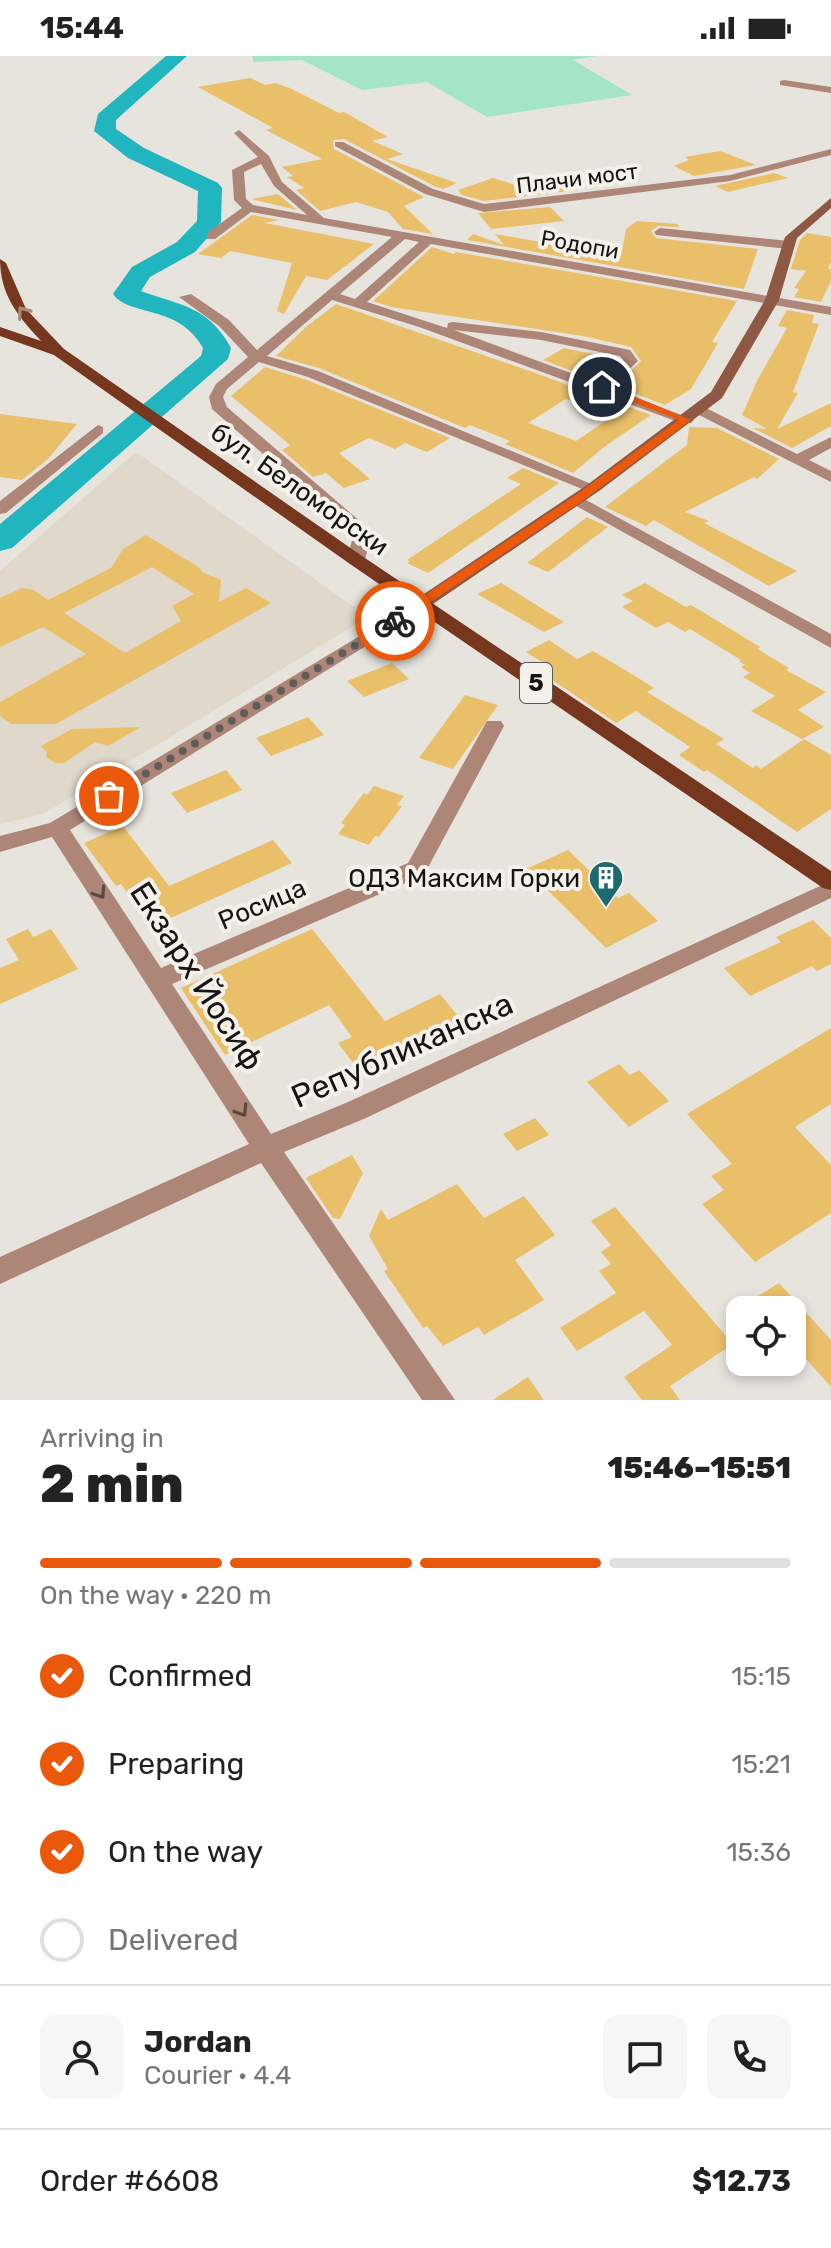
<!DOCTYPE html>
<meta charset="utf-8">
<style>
:root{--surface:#fff;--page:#f6f6f6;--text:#222;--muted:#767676;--line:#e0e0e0;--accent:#ea580c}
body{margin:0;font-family:Rubik,sans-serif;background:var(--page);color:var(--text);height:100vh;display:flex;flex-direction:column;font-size:30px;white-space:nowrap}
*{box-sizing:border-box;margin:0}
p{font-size:26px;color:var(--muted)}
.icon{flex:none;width:44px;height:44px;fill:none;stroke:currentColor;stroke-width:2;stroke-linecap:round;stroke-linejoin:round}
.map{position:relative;height:1344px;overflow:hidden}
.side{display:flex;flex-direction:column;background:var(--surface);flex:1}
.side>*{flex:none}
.fabs{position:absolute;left:726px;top:1240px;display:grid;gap:16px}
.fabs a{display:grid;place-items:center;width:80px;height:80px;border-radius:16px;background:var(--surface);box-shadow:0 4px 12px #0003;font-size:40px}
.pin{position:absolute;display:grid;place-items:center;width:68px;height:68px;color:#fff;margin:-34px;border:4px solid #fff;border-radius:50%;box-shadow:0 2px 8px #0007}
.courier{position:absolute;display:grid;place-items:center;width:80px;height:80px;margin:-40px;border:6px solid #ea580c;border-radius:50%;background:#fff;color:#222;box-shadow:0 2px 10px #0007}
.overview em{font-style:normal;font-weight:800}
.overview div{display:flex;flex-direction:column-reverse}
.overview{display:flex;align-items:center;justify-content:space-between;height:136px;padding:0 40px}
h1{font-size:52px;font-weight:800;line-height:60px}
.bar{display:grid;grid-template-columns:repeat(4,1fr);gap:12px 8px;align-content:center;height:96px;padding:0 40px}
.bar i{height:10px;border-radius:6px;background:var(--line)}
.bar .current{background:var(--accent)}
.bar p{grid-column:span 4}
.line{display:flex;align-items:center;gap:20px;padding:0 40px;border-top:2px solid var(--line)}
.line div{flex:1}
.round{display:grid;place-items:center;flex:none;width:84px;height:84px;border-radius:16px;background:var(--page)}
ol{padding:0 40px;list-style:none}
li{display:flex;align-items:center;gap:24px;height:88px}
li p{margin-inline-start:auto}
li .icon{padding:8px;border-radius:50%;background:var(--accent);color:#fff;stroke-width:4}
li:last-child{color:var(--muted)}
li i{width:44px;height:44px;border:4px solid var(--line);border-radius:50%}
.status{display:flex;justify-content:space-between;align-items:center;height:56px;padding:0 40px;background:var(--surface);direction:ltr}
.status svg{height:22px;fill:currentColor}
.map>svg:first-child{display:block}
.built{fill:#dfd8cb}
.green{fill:#a4e5c5}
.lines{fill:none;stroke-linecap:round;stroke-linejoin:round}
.river{fill:#20b5bf;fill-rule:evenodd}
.building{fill:#eabf6a;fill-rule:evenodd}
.street{fill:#ad8678;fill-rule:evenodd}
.secondary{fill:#8e5845;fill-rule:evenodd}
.primary{fill:#77371f;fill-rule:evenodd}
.oneway{stroke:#af8b7b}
.oneway2{stroke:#5a4840}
.route{fill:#ea580c}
.done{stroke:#5f5d5a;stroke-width:8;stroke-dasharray:0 14.4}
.labels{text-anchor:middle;stroke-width:8;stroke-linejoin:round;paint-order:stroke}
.far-street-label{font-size:22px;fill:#161513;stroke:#f4f1eb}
.shield{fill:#f4f1eb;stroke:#595754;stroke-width:2}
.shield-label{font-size:24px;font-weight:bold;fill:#161513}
.street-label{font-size:26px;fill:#161513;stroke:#f4f1eb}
.poi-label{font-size:26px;fill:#161513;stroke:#f4f1eb;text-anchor:end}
.near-street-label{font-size:32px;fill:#161513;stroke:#f4f1eb}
</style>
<div class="status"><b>15:44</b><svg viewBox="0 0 49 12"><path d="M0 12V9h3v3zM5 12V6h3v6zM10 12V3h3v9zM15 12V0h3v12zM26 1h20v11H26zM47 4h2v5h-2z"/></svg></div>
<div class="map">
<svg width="831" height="1344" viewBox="0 0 831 1344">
<rect width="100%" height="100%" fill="#e7e4de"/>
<path class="built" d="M136 396 368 561 43 758 0 768V515Z"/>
<path class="green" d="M252 0H597L573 4 632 39 487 61 427 26 362 34 302 4 254 6Z"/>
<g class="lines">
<path class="river" d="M166 0H187L116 64V73L144 92 218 127 222 132 221 166 195 196 150 221 141 235C182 250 208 250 231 292L228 303 12 492 0 495V468L201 300 203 292C179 248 129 261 113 238L132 211 177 186 197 165 198 135 128 102 94 75 98 58Z"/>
</g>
<path class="building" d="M250 22 265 29 275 27 290 32 339 57 344 56 388 81 372 85 403 98 387 103 457 127 443 133 434 130 344 83 333 84 334 93 424 141 404 150 433 178 403 173 388 156 356 146 320 155 296 134 304 132 287 121 293 120 282 111 322 103 266 74 273 72 198 31Z
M720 95 756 109 694 120 674 110 689 104 685 101Z
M774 117 788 122 728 136 715 130Z
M493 122 535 135 572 129 577 134 484 145 462 139 458 134Z
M278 138 297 154 251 143Z
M550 151 564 165 491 173 478 157Z
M252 159 279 164 265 167 374 188 327 224 306 220 284 258 277 255 292 207 230 195 221 202 198 198Z
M637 165 678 168 679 171 658 170 651 175 656 182 758 193 744 233 467 184 473 178 504 189 495 178 621 200 626 173Z
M807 177 831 181V205L828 213H831V225L821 246 794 241 799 233 794 232 806 215 791 213 800 184Z
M432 191 454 198 456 196 737 245 712 286 718 287 691 333 665 349 616 330 641 305 631 291 583 280 391 251 373 245Z
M336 248 527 314 651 359 604 391 573 417 505 388 510 385 470 369 465 372 319 312 276 300 307 270ZM566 343 613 360 576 385 528 367Z
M787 254 814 259 812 267 819 268 793 336 798 337 777 373 831 347V370L792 392 753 372 767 373 742 359 758 323 787 272 778 270Z
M564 292 618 303 619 304 597 324 543 304Z
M265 311 307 324 450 382 427 396 405 387 395 393 369 382 339 397 370 423 344 432 326 417 313 421 282 394 290 389 231 340Z
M0 358 77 368 48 403 22 424 0 421Z
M689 371 717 372 779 403 757 423 754 421 685 456 709 465 704 467 797 515 769 530 654 464 646 470 605 451 687 389Z
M523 412 559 427 428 517 407 507 410 505 407 504 521 428 507 422Z
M587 461 608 471 548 516 527 507Z
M146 479 200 512 202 516 221 524 219 546 246 532 271 547 56 668H11L0 660V646L86 598 43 571 0 591V542L22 532 34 534 48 544 111 512 123 493ZM152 511 194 538 172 550 181 565 125 597 64 557Z
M501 527 546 555 564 566 544 576 477 538Z
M645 527 686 551 691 549 711 561 760 591 758 593 764 597 789 612 786 614 826 636 798 654 824 671 802 683 751 655 775 640 743 621 750 617 741 611 745 609 739 605 741 604 690 573 685 576 668 566 656 572 622 551 633 545 622 539Z
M549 584 577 603 593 595 635 620 654 632 647 636 724 683 716 688 753 712 756 709 761 713 804 683 831 699V753L797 776 707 714 704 716 679 699 690 691 636 655 616 667 536 613 545 608 526 596Z
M392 607 409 623 364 641 347 625Z
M465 639 498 649 453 713 419 702Z
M308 661 324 679 271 700 256 682Z
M141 671 108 690 95 686 64 707H55L46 701 47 696 41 690 72 673Z
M226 714 242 734 187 757 171 737Z
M374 730 404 740 397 749 402 750 379 781 375 780 369 789 338 778 345 769 341 767 364 737 367 739Z
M123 770 169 830 273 784 292 807 151 871 121 828 116 830 84 787Z
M568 794 618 842 629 837 658 865 606 892 526 813Z
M813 864 831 882V908L817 915 812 910 750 940 724 912 781 886 776 881Z
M28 873 33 881 51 873 78 913 0 948V912L19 904 6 883Z
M312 873 385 965 440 938 465 969 363 1020 338 987 352 981 329 949 225 999 181 932Z
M831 972V1048L795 1071 831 1109V1157L755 1206 702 1148 724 1134 711 1120 732 1108 687 1058Z
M619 1008 630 1019 639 1014 669 1045 629 1071 587 1026Z
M535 1062 549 1079 517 1095 503 1078Z
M352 1099 363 1117 340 1163 333 1162 306 1122Z
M457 1128 484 1162 524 1140 555 1179 515 1204 544 1244 484 1279 478 1271 443 1290 427 1270 423 1272 384 1215 388 1213 369 1180 381 1153 388 1164Z
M615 1151 733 1288 670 1330 680 1344H642L624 1321 672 1289 644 1255 577 1295 560 1272 616 1237 599 1215 611 1208 601 1196 611 1189 591 1165Z
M779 1227 831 1284V1331L792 1287V1254H763L753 1243Z
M528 1321 544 1344H493Z"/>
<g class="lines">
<path class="street" d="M784 24 831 31V37L780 29V25Z
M239 74 269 100 282 126 324 162 831 251V259L431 188 367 246 447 272 448 267 453 266 541 276 630 294 638 305 610 331 694 364 691 367H681L419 271 332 244 267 300 318 315 601 432 599 435H587L308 321 259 306 227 333 223 341 227 351 361 466 371 480 365 504 356 509 350 508 347 504 353 480 349 474 212 353 209 341 216 328 248 301 219 270 179 241 191 238 229 264 257 294 392 181 251 156 215 183H207V177L242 152 234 144 232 114 258 101 234 77ZM261 108 274 130 307 159 253 149 246 143 244 116ZM405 183 419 186 355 243 340 238ZM454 274 541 284 620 300 623 304 598 327Z
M335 86H343L433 133 484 148 730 119 831 93V99L730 125 484 156 425 138 335 90Z
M660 172 789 185 795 189 789 193 656 179 654 176Z
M700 349 797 398 831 381V392L809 404 831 415V426L695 357V351Z
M98 369 103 371V377L6 457 0 458V445Z
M577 439 831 578V592L571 447 569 444Z
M421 543 430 548 427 552 70 774 161 912 408 807 487 665H501L504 670 424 819 172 928 271 1078 348 1046 831 825V842L366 1062 284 1096 455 1344H422L261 1107 0 1228V1201L249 1088 52 781 0 796V780L50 767Z"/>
<path class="secondary" d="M831 142V152L797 182 779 244 722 342 599 435 427 552H415L412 548 415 544 587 429 711 336 765 244 785 181Z"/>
<path class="primary" d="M0 203 6 207 26 253 64 293 362 500 831 815V834L823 832 350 508 54 299 0 280V271L41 285C18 260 0 239 0 203Z"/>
</g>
<defs><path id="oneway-chevron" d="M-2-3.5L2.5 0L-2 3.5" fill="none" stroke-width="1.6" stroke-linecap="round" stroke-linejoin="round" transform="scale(2)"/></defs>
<use class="oneway" href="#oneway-chevron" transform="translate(23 256) rotate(-126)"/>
<g class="oneway2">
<use href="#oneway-chevron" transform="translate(100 837) rotate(57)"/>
<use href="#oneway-chevron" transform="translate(242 1055) rotate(57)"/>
</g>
<path class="route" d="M599 329H606L691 364 581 446 399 567H390V562L573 441 679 364 599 333Z"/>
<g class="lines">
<path class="done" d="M109 740 395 565"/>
</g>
<defs>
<symbol id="building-pin" viewBox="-11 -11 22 30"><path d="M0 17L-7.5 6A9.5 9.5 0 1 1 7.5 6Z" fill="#1c696f" stroke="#f4f1eb"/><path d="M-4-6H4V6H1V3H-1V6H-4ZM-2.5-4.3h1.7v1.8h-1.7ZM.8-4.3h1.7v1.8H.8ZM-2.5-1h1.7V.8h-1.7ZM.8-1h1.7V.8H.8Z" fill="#fff"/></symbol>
</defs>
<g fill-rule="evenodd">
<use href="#building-pin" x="586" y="802" width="40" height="54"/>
</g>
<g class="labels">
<g class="far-street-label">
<text transform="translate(577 122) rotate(-7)" y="8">Плачи мост</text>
<text transform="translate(580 188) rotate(10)" y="8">Родопи</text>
</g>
<rect class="shield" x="520" y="607" width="32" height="40" rx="6"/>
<g class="shield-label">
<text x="536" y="635">5</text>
</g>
<g class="street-label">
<text transform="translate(300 433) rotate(35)" y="9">бул. Беломорски</text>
<text transform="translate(262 848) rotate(-23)" y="9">Росица</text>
</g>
<g class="poi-label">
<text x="580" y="831">ОДЗ Максим Горки</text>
</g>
<g class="near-street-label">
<text transform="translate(197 920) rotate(57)" y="11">Екзарх Йосиф</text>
<text transform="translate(402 994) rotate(-24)" y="11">Републиканска</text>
</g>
</g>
</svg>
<div class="fabs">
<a><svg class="icon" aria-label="locate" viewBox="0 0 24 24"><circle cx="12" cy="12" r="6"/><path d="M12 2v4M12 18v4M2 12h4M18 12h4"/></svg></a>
</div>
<div class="pin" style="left:109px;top:740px;background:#ea580c"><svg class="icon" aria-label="bag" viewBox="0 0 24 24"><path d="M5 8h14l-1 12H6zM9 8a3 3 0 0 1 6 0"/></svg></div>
<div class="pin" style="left:602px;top:331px;background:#1f2937"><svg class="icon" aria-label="home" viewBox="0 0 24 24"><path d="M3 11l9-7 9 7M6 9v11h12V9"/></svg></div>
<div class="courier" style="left:395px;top:565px"><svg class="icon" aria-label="bike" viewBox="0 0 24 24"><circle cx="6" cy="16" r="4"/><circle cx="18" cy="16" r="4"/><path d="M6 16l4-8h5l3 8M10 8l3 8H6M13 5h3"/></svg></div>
</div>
<section class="side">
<div class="overview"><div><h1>2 min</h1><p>Arriving in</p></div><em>15:46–15:51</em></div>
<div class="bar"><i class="current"></i><i class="current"></i><i class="current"></i><i></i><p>On the way · 220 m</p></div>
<ol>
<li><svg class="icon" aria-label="check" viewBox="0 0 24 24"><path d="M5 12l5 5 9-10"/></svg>Confirmed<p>15:15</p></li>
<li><svg class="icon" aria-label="check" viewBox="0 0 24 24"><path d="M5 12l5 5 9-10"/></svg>Preparing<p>15:21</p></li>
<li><svg class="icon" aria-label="check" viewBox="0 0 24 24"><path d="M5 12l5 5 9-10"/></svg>On the way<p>15:36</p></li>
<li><i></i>Delivered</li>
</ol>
<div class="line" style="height:144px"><a class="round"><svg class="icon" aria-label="person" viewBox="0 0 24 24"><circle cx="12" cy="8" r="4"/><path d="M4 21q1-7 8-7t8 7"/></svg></a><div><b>Jordan</b><p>Courier · 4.4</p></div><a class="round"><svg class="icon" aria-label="chat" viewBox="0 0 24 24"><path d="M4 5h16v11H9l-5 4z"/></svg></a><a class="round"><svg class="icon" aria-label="phone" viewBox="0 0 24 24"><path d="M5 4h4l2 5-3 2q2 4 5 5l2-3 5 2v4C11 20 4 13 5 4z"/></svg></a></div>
<div class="line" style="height:104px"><div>Order #6608</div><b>$12.73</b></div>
</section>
